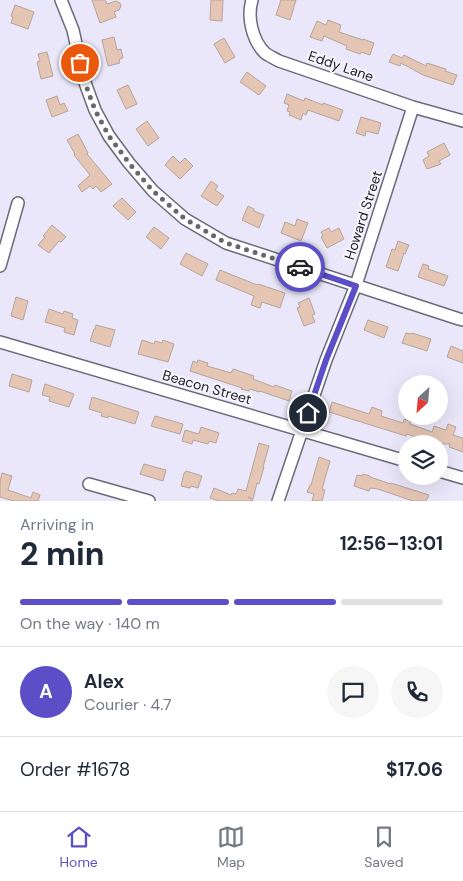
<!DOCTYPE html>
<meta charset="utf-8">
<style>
:root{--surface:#fff;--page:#f6f6f7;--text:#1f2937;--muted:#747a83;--line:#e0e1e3;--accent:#5b4ec6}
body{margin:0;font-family:"DM Sans",sans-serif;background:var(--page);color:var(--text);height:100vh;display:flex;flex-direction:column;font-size:19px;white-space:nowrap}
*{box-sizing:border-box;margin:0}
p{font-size:16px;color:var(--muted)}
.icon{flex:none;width:28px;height:28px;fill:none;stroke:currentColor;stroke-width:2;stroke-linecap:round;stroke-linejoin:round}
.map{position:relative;height:501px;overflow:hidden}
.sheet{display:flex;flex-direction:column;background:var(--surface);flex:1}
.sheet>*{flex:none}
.needle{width:32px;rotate:206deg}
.buttons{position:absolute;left:398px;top:375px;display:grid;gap:10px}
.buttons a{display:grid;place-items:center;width:50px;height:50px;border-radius:50%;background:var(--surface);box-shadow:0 5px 20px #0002;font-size:25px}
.pin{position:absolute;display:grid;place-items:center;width:42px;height:42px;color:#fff;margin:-21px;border:2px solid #fff;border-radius:50%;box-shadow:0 1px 5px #0007}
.courier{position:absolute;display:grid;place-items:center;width:50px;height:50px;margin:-25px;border:4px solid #5b4ec6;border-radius:50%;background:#fff;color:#222;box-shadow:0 1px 6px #0007}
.overview em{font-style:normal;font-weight:700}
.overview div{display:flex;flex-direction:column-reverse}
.overview{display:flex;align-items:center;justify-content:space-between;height:85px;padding:0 20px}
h1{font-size:32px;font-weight:700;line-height:38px}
.bar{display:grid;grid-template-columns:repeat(4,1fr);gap:8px 5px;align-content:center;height:60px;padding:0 20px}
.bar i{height:6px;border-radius:4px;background:var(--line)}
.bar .selected{background:var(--accent)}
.bar p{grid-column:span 4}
.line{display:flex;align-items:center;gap:12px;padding:0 20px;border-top:1px solid var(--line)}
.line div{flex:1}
.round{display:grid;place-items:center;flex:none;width:52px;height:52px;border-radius:26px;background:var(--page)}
.dock{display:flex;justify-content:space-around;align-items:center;height:70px;border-top:1px solid var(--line);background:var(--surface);font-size:14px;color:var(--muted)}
.dock a{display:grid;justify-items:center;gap:2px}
.dock .selected{color:var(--accent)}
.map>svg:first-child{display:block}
.building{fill:#e5c6b5;stroke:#b6a49a}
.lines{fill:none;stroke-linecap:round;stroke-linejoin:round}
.street-casing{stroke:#6b6979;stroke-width:14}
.street{stroke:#fff;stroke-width:11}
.done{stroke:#696672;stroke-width:5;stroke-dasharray:0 9}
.route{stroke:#5b4ec6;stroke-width:6}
.labels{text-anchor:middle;stroke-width:4;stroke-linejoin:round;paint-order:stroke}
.street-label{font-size:14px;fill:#232128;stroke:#f7f6fe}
</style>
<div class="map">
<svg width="463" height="501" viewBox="0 0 463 501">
<rect width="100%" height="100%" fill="#eae7fa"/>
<path class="building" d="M92 0H105L107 4 116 1 120 3 121 6 119 10 114 12 116 17 100 23Z
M211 0H223L222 21 210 20Z
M281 0H296L290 20 276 15Z
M15 5 34 12 28 29 11 23 13 17 11 16Z
M328 20 341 25 339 32 363 40V39L374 43 370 55 361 52 360 54 346 49 347 46 324 36 322 41 310 37 317 21 326 25Z
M114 37 117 50 121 49 123 58 119 59 120 63 108 66 102 40Z
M224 38 235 57 225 63 214 44Z
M47 52 53 76 41 79 37 62 40 61 38 54Z
M393 54 402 58 404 55 426 66 427 63 446 69 445 71 457 75 453 85 423 75 401 63 400 66 389 62Z
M247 72 266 86 259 95 240 82Z
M128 85 137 104 126 109 117 90Z
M287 94 304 101 305 98 323 105V103L343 110 339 121 308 110 306 115 303 113 301 120 289 115 290 112 287 111 289 105 284 103Z
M57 96 60 105 64 103 68 111 52 117 46 100Z
M361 117 381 123 378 134 366 131 365 136 356 133Z
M147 121 159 138 148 146 136 129Z
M78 134 88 153 87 154 112 184 101 192 96 186 93 189 90 186 82 192 78 186 90 175 74 155 75 154 67 140Z
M444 143 450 155 439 161 441 164 427 169 423 160 429 156 427 152Z
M173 156 180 163 185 158 193 166 180 179 165 165Z
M211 181 218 186 215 190 224 196 217 206 201 196Z
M122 198 136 212 128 220 113 206Z
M248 206 254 209V211L264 215 259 228 242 220Z
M297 219 308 223 301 241 281 233 285 222 295 226Z
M52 225 66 237 61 242 59 241 49 253 38 245 45 237 43 236Z
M154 227 169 238 161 249 146 237Z
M329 228 331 232 339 228 344 239 327 248 321 237 323 236 321 232Z
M398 241 409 245 405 254 404 253 398 271 386 267 392 249 395 250Z
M186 253 208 264 202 276 180 264Z
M423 264 429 266 428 269 448 276 444 286 418 277Z
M220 270 257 285 258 284 285 293 280 308 262 302 260 308 251 305 254 296 216 280Z
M16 297 28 301 23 320 11 316Z
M309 298 315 314 312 315 315 322 304 326 297 308 300 307 298 303Z
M49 309 63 314 64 311 73 314 72 318 78 320 74 335 64 332 65 328 45 322Z
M368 320 388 327 384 338 364 330Z
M96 325 115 330 110 347 90 341 94 329H95Z
M406 333 411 334 412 333 431 339 427 351 402 343Z
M142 340 154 344 155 341 162 343 163 340 174 344 168 362 138 354Z
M451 346 463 351V363L447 357Z
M198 360 208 363 207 366 221 370 231 373 233 369 254 376 253 379 274 387 275 385 292 391 289 401 260 391 259 392 250 389 249 391 241 389 242 388 190 371 193 361 197 363Z
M12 374 32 380 29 392 9 386Z
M45 384 74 394 69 407 49 401 50 397 42 395Z
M92 397 139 412 135 424 108 416V418L101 416 102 413 89 409Z
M332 402 369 414 372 407 382 411 381 416 403 423 404 419 411 422 410 424 432 432 434 426 446 430 448 424 456 427 453 435 463 438V452L449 447 450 444H436L407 434 406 436 329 412Z
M155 416 183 424 180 434 151 426Z
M201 427 219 433 216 443 209 441 208 444 193 440 192 444 182 441 185 430 199 434Z
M259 443 269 446 263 467H264L259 484 257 483 253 499 248 497 253 500V501H219L210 498 214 488 231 495 232 493 236 494 238 489 246 491Z
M319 457 330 461 322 489 325 490 322 501H312L314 494 307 492 310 485H311Z
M144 464 166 470 163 481 140 474Z
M186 471 202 476 198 488 191 486 190 488 181 486 184 473H185Z
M2 473 12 476 8 490 31 498 33 492 40 495 38 501H14L0 497V482Z
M363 474 370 476V477L391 484V483L429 495 426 501H413L378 489 370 488 369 491 354 486 357 475 362 476Z"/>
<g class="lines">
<defs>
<path id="street" d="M61 0 73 30 84 80 95 110 109 136 129 163 153 191 185 219 226 243 459 319 463 320
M252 0C247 17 252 40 265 53 269 56 274 58 279 61L413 107 463 121
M0 266 18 203
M0 342 406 461
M439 471 463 478
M89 484 149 501
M278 501 326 360 356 285 413 107"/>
</defs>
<use href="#street" class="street-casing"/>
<use href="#street" class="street"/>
</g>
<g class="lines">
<path class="done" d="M80 63 84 80 95 110 109 136 129 163 153 191 185 219 226 243 300 267"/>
<path class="route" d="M300 267 356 286 326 360 308 413"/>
</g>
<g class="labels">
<g class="street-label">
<text transform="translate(341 66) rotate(19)" y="5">Eddy Lane</text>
<text transform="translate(363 215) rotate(-72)" y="5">Howard Street</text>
<text transform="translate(207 387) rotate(16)" y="5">Beacon Street</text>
</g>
</g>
</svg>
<div class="buttons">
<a><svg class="needle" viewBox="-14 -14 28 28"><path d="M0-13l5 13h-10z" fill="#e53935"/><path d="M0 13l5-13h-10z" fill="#747a83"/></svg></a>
<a><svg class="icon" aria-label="layers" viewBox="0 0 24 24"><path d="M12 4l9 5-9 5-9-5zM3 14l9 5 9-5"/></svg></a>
</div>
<div class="pin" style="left:80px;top:63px;background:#ea580c"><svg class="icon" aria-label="bag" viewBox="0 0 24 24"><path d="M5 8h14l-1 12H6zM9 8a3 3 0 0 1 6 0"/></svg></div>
<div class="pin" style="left:308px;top:413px;background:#1f2937"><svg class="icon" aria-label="home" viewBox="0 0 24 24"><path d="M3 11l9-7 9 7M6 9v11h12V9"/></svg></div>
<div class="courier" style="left:300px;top:267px"><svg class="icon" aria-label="car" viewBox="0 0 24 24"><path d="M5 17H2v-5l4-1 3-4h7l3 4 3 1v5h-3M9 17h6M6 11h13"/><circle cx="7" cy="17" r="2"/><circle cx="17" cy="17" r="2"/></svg></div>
</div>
<section class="sheet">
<div class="overview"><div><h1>2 min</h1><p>Arriving in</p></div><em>12:56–13:01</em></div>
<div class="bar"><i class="selected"></i><i class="selected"></i><i class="selected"></i><i></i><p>On the way · 140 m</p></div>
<div class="line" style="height:90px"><b class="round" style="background:var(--accent);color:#fff">A</b><div><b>Alex</b><p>Courier · 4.7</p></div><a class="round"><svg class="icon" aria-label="chat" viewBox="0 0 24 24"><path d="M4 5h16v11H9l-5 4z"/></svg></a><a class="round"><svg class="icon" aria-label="phone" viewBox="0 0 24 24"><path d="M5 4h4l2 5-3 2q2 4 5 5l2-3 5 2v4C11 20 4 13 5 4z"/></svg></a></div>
<div class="line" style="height:65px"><div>Order #1678</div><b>$17.06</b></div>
</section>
<nav class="dock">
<a class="selected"><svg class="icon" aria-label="home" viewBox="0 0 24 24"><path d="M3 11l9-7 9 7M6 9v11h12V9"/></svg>Home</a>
<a><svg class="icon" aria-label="map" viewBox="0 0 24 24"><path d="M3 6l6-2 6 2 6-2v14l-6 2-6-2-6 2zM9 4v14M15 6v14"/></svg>Map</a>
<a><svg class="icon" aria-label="saved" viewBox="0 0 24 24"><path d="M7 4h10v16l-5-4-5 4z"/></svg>Saved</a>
</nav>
